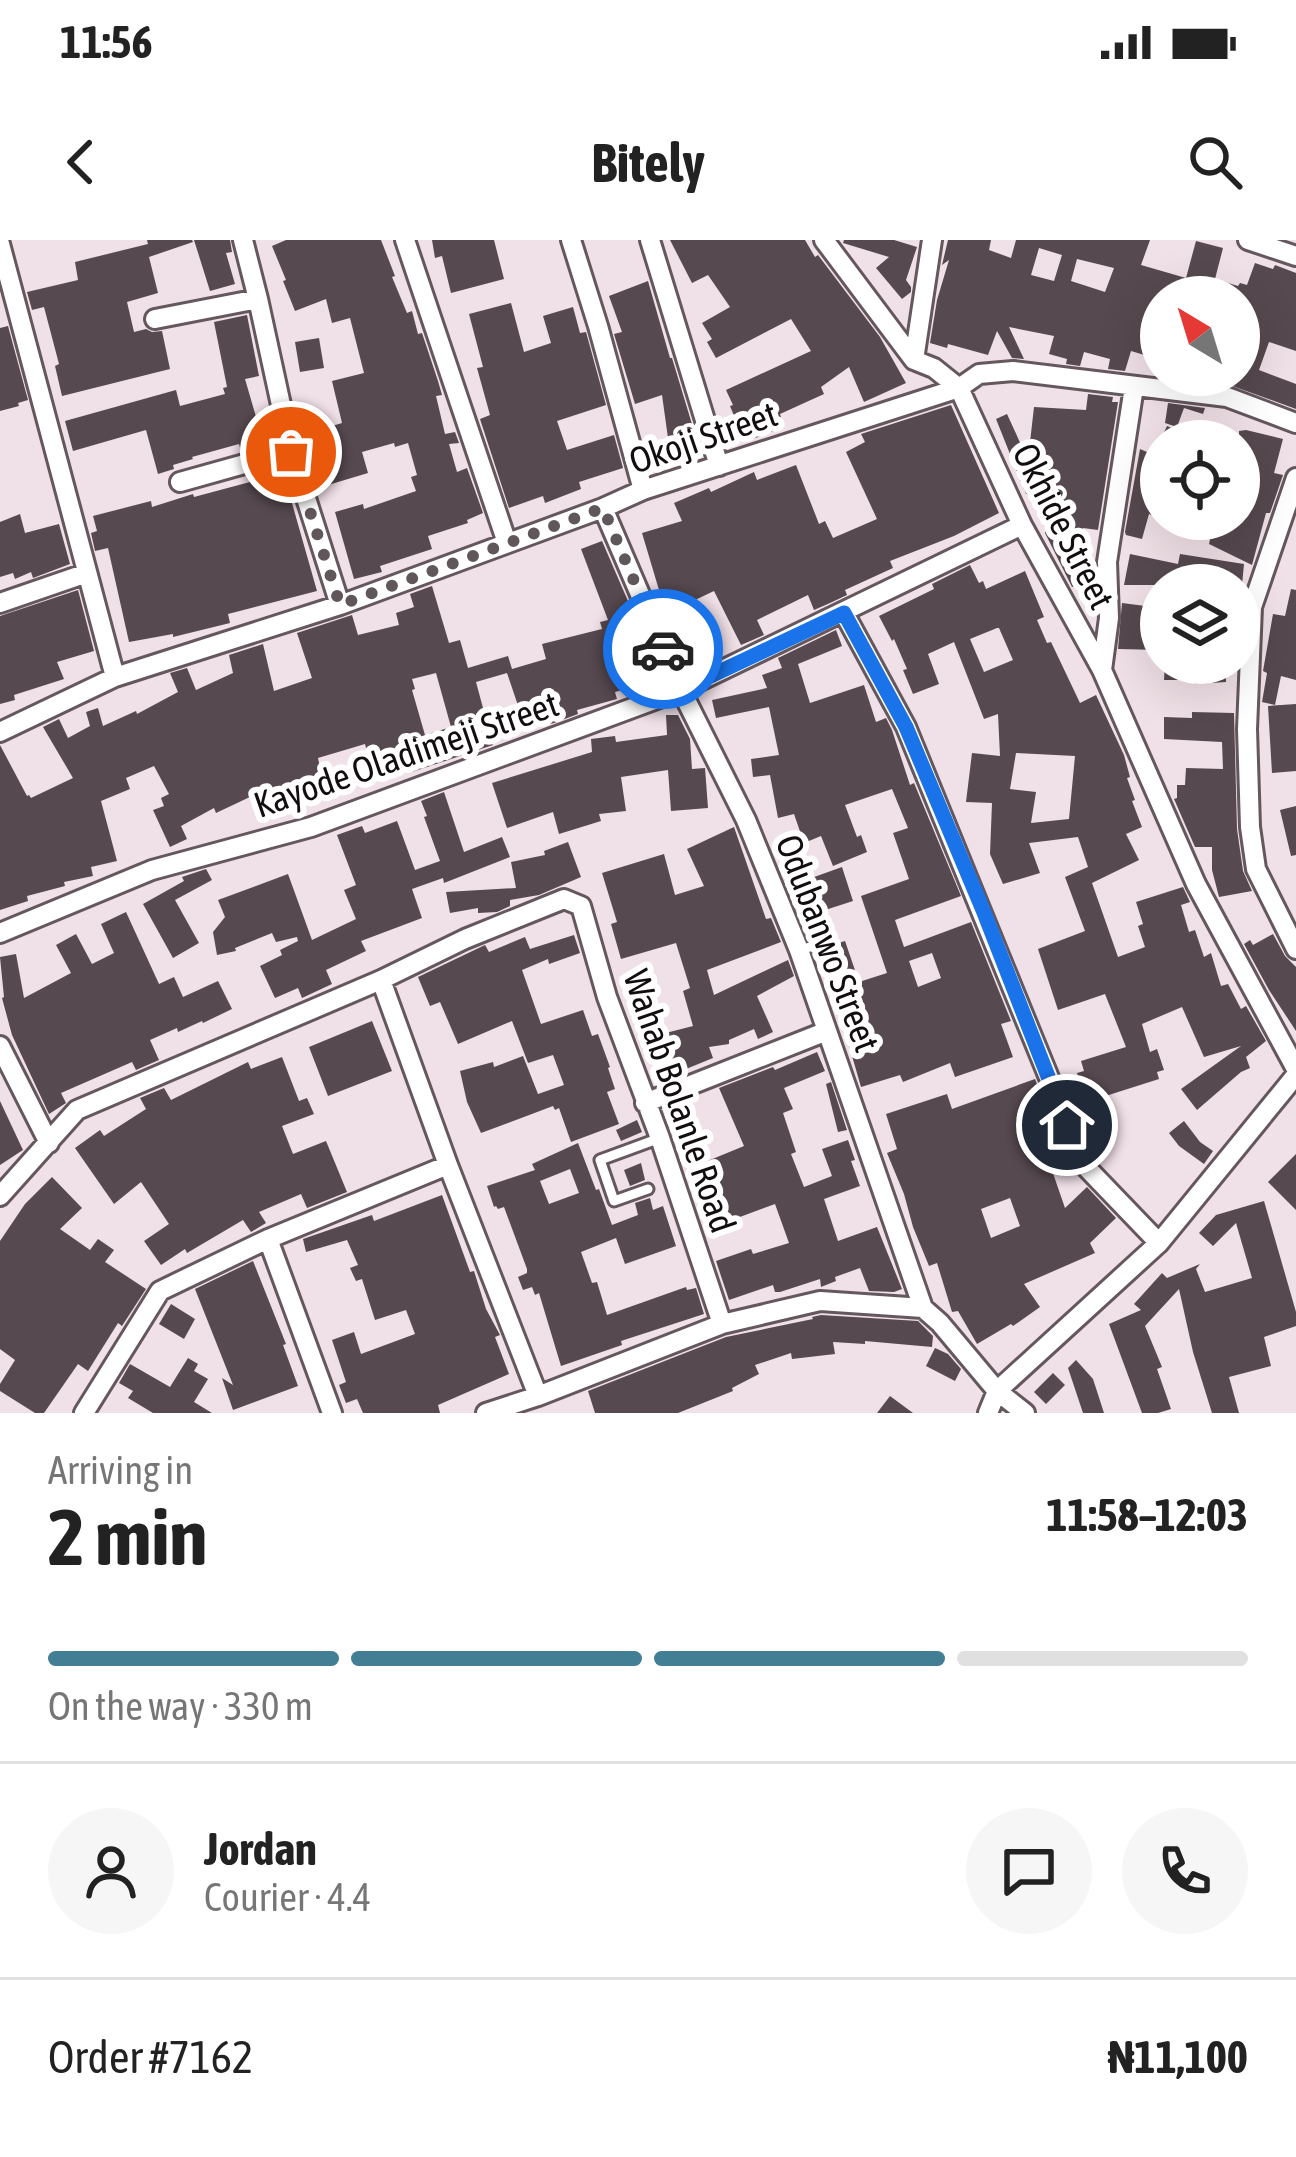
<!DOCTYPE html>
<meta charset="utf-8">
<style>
:root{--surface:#fff;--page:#f6f6f6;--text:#222;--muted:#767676;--line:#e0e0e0;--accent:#427f95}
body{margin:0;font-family:"Asap Condensed",sans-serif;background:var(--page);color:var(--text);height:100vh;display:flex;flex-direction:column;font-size:45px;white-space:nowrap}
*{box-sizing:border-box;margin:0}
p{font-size:39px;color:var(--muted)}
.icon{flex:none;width:66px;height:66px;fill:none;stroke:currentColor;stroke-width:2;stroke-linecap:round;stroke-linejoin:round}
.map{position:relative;height:1173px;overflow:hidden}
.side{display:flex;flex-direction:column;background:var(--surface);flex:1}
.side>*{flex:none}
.needle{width:78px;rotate:322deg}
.controls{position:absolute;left:1140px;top:36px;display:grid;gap:24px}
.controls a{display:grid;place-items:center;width:120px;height:120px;border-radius:50%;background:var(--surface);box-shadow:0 12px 48px #0002;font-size:60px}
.pin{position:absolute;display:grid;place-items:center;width:102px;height:102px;color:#fff;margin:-51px;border:6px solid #fff;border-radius:50%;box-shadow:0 3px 12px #0007}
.courier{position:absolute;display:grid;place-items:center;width:120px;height:120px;margin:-60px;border:9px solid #1a73e8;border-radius:50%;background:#fff;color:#222;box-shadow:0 3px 15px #0007}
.overview em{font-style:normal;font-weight:700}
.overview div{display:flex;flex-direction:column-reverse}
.overview{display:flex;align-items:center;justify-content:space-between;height:204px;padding:0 48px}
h1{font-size:78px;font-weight:700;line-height:90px}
.bar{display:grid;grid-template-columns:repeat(4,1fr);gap:18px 12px;align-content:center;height:144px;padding:0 48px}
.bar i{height:15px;border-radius:9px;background:var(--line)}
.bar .active{background:var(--accent)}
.bar p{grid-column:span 4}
.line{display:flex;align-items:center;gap:30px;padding:0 48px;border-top:3px solid var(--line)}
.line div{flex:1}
.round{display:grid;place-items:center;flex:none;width:126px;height:126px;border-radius:63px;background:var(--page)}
.status{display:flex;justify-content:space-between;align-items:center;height:84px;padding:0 60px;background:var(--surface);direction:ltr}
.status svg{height:33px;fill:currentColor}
header{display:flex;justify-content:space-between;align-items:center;height:156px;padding:0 48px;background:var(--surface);font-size:54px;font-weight:700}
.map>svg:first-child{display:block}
.building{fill:#56494f;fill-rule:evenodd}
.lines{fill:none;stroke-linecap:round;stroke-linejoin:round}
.service-casing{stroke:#64575d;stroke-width:15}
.minor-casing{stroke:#64575d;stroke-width:24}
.service{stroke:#fff;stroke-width:9}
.minor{stroke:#fff;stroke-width:18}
.done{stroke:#60575b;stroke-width:12;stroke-dasharray:0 21.6}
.route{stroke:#1a73e8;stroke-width:15}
.labels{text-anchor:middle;stroke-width:12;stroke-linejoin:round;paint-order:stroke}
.street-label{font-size:36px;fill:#120d0f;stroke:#fff}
</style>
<div class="status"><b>11:56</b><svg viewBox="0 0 49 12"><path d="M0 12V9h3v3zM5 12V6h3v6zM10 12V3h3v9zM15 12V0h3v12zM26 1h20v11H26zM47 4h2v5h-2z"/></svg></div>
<header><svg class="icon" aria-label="back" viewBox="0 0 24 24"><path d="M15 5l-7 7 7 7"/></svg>Bitely<svg class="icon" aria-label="search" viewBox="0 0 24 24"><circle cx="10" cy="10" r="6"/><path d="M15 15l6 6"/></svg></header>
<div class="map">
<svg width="1296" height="1173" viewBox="0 0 1296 1173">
<rect width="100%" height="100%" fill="#f0e0e7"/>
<path class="building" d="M147 0H192L193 2 149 17 158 53 127 62 134 92 146 89 152 92 162 91 170 129 62 156 55 126 59 124 44 67 32 70 27 52 78 40 75 22 148 4Z
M194 0H230L232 12 226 13 235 44 210 51Z
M286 0H381L395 36 392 37 407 73 412 71 418 94 422 93 438 141 442 155 436 156 445 194 455 192 459 203 449 204 457 232 467 228 483 273 467 280 468 283 428 296 432 309 380 326 382 332 354 339 335 272 363 264 364 269 416 251 411 237 417 235 408 203 395 207 394 203 362 212 368 233 328 245 322 227 329 225 319 190 342 183 332 141 364 133 350 78 332 83 326 59 295 71 283 41 286 40 272 6Z
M432 0H494L504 39 451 53 442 16 435 18Z
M670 0H805L815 17 818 15 880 97 906 143 864 162 849 127 821 147 824 154 780 174 784 187 745 202 730 166 733 165 726 150 811 111 791 79 716 118 707 102 712 99 702 83 730 67 708 35 692 43Z
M844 0H894L917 7 906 40 911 47V52L902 59 876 28 889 17 843 3Z
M948 0H991L989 10 1011 18 1016 0H1150L1141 25 1186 38 1196 1 1223 8 1215 39 1238 46 1240 43 1247 45 1255 23 1273 29 1275 25 1296 33V111L1269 102 1259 130 1296 144V169L1224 143 1227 135H1239V57H1196L1172 51 1171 56 1161 53V120L1131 111 1125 131 1108 129 1110 119 1084 112 1080 126 1066 124 1067 119 1049 114 1054 96 1009 87 1024 119 1012 118 997 91 988 115 948 104 947 108 930 103 937 60 949 20 942 25ZM1039 8 1062 15 1054 41 1031 35ZM1077 19 1114 28 1105 52 1071 41Z
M648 41 670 118H672L701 214 662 228 653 203 668 198 662 155 635 164 614 94 622 92 609 56Z
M511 63 524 112 551 103 543 76 573 67 580 93 586 92 606 165 557 181 567 210 614 195 623 228 579 242 581 249 545 263 543 256 509 268 480 179 490 175 477 128 483 127 469 74Z
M247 75 259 136 245 139 264 204 241 211 239 204 192 217 193 219 173 225 174 229 158 234 146 190 73 211 65 181 176 150 180 166 225 154 223 148 227 147 214 82Z
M8 86 28 160 18 163 19 166 0 171V88Z
M319 98 324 128 300 132 295 102Z
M1088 154 1113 157 1112 162H1118L1098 290 1083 288 1087 308 1069 312 1076 346 1072 347 1045 293 1051 244 1026 254 996 179 1007 174 1028 220 1034 167 1086 170Z
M1168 163 1205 168 1203 174 1184 168 1177 187 1165 183Z
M951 165 999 273 954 296 890 321 893 328 845 350 847 355 830 363 814 370 808 355 757 380 764 395 741 405 714 351 676 369 665 349 659 350 642 293 682 281 674 263 709 248 711 252 754 232 757 240 796 225 819 284 825 281 833 298 877 279 846 212 865 202 861 194Z
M1167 186 1202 201H1160Z
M1246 190 1283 199 1274 233 1283 235 1270 273H1266L1252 325 1209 304 1211 295 1199 292 1202 279H1239V191Z
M1140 209 1161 218V280L1149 274 1142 299 1126 295 1125 292Z
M282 228 317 351 228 374 230 383 173 397V394L129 402 108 308 95 311 91 293 97 291 93 276 151 261 152 267 193 254 194 257 250 242 249 237Z
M20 274 25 293 59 284 70 324 33 338 31 332 15 339 13 333 0 337V282Z
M602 301 663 442 654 446 653 442 615 452 617 459 577 470 578 474 554 483 541 486 540 481 525 486 507 433 476 442 493 505 415 531 374 539 365 504 318 518 325 551 290 559 292 565 258 576 252 556 216 573 214 568 181 586 187 599 170 607 153 570 164 566 161 558 169 554 154 526 126 538 130 549 101 561 117 621 91 627 93 636 64 642 65 646 27 656 28 661 0 670V505L27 556 29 555 31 558 73 538 43 487 59 479 68 498 90 486 86 472 98 468 103 486 136 471 137 474 178 452 170 433 187 428 196 450 233 433 229 415 263 404 274 451 312 438 297 393 352 375 358 395 399 385 396 373 414 367 410 354 432 346 449 403 460 400 468 428 508 416 512 429 546 419 542 404 602 389 600 382 608 380 581 309ZM436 433 451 487 425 495 412 450 415 449 412 439Z
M1130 314 1178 324 1180 314 1244 324 1242 345H1124Z
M970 325 979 343 983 341 986 349 1025 331 1044 377 1037 380 1047 403 1051 402 1080 463 1096 455 1124 515 1130 537 1127 538 1135 560 1132 561 1142 587 1126 594 1139 620 1092 643 1118 717 1145 707 1138 686 1143 684 1136 662 1183 647 1190 662 1181 665 1189 692 1195 690 1204 717 1211 713 1221 746 1228 744 1241 769 1246 766 1266 801 1246 817 1250 828 1241 832 1197 870 1181 849 1241 806 1204 817 1182 767 1142 784 1150 812 1157 809 1164 830 1157 832 1159 839 1093 860 1091 853 1084 855 1077 833 1084 831 1081 821 1126 807 1105 754 1058 770 1038 709 1085 691 1065 637 1088 627 1078 597 1029 603 1040 633 1003 644 990 614 992 563 966 562 972 513 1000 516 998 474 984 479 954 402 928 414 939 444 913 454 903 430 907 429 894 399 892 401 879 376 934 349 932 344ZM997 388H999L1013 420 984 432 970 399ZM1016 513 1075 516 1069 579 1031 583 1036 552 1010 549Z
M1291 349 1296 350V440L1281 436 1275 465 1262 462 1267 433 1263 431 1273 374 1285 376Z
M78 350 94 411 57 422 64 439 14 455 15 460 0 464V376Z
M1122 363 1161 368V410L1118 409Z
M688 386 704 420 690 427 674 392Z
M836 390 842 406 798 424 810 463 864 445 876 482 886 478 892 490 910 545 914 543 961 656 895 680 904 707 971 682 1011 781 1001 784 1013 817 955 837 950 823 903 842 900 835 861 847 848 802 851 801 821 713 828 709 829 701 822 695 813 697 802 674 813 670 803 641 842 627 853 661 819 672 832 705 845 701 859 742 887 733 861 656 909 639 893 593 908 588 892 549 845 565 857 597 861 595 867 612 833 626 821 596 804 603 794 574 778 578 770 535 753 537 751 519 779 515 769 467 716 478 712 460 767 448 762 435 782 428 778 418ZM932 713 941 738 918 747 909 721Z
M1165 423H1226V442L1195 444V440H1164Z
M1296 464V531L1272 533 1268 466Z
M1192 472 1234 473 1237 589 1243 631 1252 651 1219 657 1212 630V607H1195L1174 559 1177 558V545H1185L1186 528 1223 529 1222 502 1164 499V477L1192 478Z
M666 475H678L690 499 692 529 705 528 708 568 671 571 668 530 621 537 626 571 599 574 601 581 559 594 553 572 507 588 492 543 592 512 591 499 615 496 616 502 667 495Z
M444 552 464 612 502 597 510 617 444 643 443 638 412 649 422 678 361 701 366 711 326 730 332 744 302 758 298 748 275 758 260 726 282 715 280 710 298 701 297 697 276 702 272 693 235 708 236 711 217 715 213 692 225 677 218 660 288 634 312 700 356 679 344 650 356 645 337 595 362 586 365 593 397 581 415 630 440 621 424 577 427 576 421 561Z
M1296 566V615L1291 616 1280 570Z
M734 587 766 679 771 678 781 702 707 730 714 755 788 720 794 736 757 756 773 792 758 799 754 789 729 800V804L709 807 713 818 664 838 654 796 693 786 683 751 690 748 676 703 621 719 611 684 617 682 602 633 664 614 675 655 704 646 687 609Z
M568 602 581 637 539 655 510 660V666L497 672 478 673V668L450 673 446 652 516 648 511 622 545 615 544 611Z
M206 629 212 640 175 660 199 703 173 718 143 664 184 641 182 637Z
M126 672 159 744 174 737 183 757 218 741 232 769 203 783 202 781 178 792 177 788 150 800 159 820 136 830 132 822 61 853 66 863 49 874 12 795 2 758 4 757 0 717 16 714 24 758 71 733 56 705 76 694 92 724 114 713 101 684Z
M1273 694 1285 716 1296 727V791L1269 750 1244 704 1250 700 1253 705Z
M574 695 580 713 549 724 548 719 522 730 541 784 583 770 592 796 598 794 610 827 608 828 615 849 607 852 619 884 571 902 559 868 555 870 553 866 481 893 467 862 460 831 493 822 494 827 523 816 538 854 564 845 553 815 528 823 512 781 458 804 440 762 430 766 418 737 485 705 489 712 525 697 530 709Z
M372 781 392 831 328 856 309 807Z
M817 812 825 831 784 848 793 869 783 873 796 912 791 914 804 947 832 936 822 909 848 900 855 920 851 921 860 946 824 959 838 1001 877 987 902 1049 894 1052 869 1051 860 1028 835 1037 836 1041 821 1047 820 1039 780 1052H775L773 1045 729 1060 716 1021 751 1009 753 1014 789 1003 775 964 721 984 709 951 703 953 693 927 744 906 719 848 773 827 775 830Z
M282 817 299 861 307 858 314 874 282 886 293 914 326 901 347 952 307 968 301 954 259 972 266 983 251 992 243 980 187 1013 185 1009 161 1025 144 1001 169 984 141 942 114 964 75 908 100 890 104 896 146 869 140 858 164 848 171 860 248 822 251 829Z
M1035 839 1041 855 1028 861 1065 968 1087 947 1116 978 1090 1003 1095 1013 1024 1044 1040 1067 1013 1086 1011 1084 977 1104 958 1071 952 1072 937 1023 929 1026 913 987 904 954 887 913 897 909 886 874 947 854 952 869ZM1010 958 1020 986 991 998 981 969Z
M831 842 847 890 838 892 826 844Z
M0 861 23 910 0 925Z
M637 880 642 892 621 901 616 890Z
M1184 881 1200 902 1213 911 1204 924 1179 906 1169 893Z
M578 903 596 950 599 949 612 985 638 975 635 963 650 958 653 970 663 966 676 1006 625 1024 616 998 581 1012 592 1043 597 1042 607 1075 686 1047 687 1050 696 1048 704 1074 621 1101 622 1105 561 1126 539 1053 535 1055 532 1047 523 1050 518 1037 527 1033V1029L504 967 498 969 496 966 494 967 487 946 535 930 532 924ZM570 929 579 953 549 964 540 941Z
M1296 914V970L1268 942Z
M641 923 645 940 630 946 624 930Z
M52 937 82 968 60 989 90 1010 98 999 114 1010 105 1022 146 1049 122 1086 118 1083 88 1131 78 1124 44 1173H35L0 1151V1144L15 1120 0 1109V1001L25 964Z
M442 955 470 1032 474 1031 486 1069 500 1095 495 1097 509 1134 438 1165 440 1173H363L357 1159 346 1163 339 1145 346 1142 332 1100 354 1092 361 1114 415 1094 406 1070 375 1080 362 1039 356 1041 350 1028 358 1025 347 1000 306 1012 303 999 372 975 374 981Z
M1264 961 1296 1072V1086L1264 1097 1271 1126 1229 1137 1239 1173H1212L1193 1112 1179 1049 1145 1086 1162 1127 1157 1129 1171 1169 1158 1173H1142L1109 1084 1141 1070 1134 1064 1162 1033 1167 1038 1200 1024 1196 1029 1205 1052 1252 1038 1236 983 1213 1006 1199 993 1216 975Z
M253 1021 286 1104 283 1105 298 1146 233 1170 222 1138 233 1145 195 1049Z
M171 1064 195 1079 184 1099 159 1084Z
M821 1075 918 1081 933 1096 932 1107 865 1101V1104L833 1102 835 1114 792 1119 791 1113 755 1125 759 1134 732 1148 733 1151 678 1173H595L588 1151 726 1097 813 1079 812 1077Z
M935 1108 948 1114 961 1129 955 1141 926 1126Z
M188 1118 198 1124 194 1131 208 1139 194 1162 212 1173H153L128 1158 133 1151 119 1143 130 1124 170 1147Z
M1076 1120 1093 1139 1104 1173H1083L1068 1128Z
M1053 1133 1065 1145 1046 1164 1034 1152Z
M890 1156 913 1173H877Z"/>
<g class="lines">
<defs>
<path id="service" d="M799 710 821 704
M648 949 614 961 600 920 660 898"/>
<path id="minor" d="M243 0 258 59 291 211 340 365
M405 0 507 303
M571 0 598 86 643 250
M650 0 719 226
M824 0 914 120 934 128 959 148 1022 285 1102 430 1196 644 1296 829
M1248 0 1296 16
M0 4 115 437
M155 79 258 59
M914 120 932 0
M1296 238 1252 367 1247 489 1250 587 1256 629 1296 709
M180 242 291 211
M603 268 681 450 746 580 799 710 923 1068 940 1083 997 1151 1025 1173
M0 363 87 333
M844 373 906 487 1085 926 1159 1003
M1102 430 1109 378 1107 322 1134 147
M0 492 115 437 340 365 603 268 643 250 959 148 979 134 1013 131 1227 157 1296 183
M0 693 152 630 311 587 681 450 1022 285
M381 740 448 925 538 1156
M0 806 49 903
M645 863 827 791
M0 956 77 870 381 740 465 699 564 659 581 666 607 757 660 898 722 1084
M268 999 332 1173
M84 1173 160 1051 268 999 448 925
M486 1173 538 1156 722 1084 820 1061 923 1068
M988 1173 997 1151 1159 1003 1296 835"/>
</defs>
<use href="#service" class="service-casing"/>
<use href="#minor" class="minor-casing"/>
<use href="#service" class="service"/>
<use href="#minor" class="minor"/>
</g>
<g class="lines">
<path class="done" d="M291 212 340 365 603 268 663 409"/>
<path class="route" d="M663 409 681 450 844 373 906 487 983 670 1067 885"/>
</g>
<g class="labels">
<g class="street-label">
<text transform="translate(703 197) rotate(-19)" y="13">Okoji Street</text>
<text transform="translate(1064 286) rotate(63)" y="13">Okhide Street</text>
<text transform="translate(406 514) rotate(-19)" y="13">Kayode Oladimeji Street</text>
<text transform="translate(828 703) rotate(69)" y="13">Odubanwo Street</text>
<text transform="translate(680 861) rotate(71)" y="13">Wahab Bolanle Road</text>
</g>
</g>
</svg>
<div class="controls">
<a><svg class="needle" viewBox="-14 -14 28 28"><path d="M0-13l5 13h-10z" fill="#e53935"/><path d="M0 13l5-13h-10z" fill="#767676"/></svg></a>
<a><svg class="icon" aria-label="locate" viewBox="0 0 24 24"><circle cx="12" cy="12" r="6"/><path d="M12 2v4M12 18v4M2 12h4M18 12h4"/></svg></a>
<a><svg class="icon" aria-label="layers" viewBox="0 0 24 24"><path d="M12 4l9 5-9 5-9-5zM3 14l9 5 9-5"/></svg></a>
</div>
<div class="pin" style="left:291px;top:212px;background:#ea580c"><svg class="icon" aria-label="bag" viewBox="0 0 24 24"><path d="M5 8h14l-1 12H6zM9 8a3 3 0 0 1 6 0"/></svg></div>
<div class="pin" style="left:1067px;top:885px;background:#1f2937"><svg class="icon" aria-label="home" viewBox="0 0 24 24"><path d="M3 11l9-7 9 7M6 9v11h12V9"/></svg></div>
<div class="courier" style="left:663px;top:409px"><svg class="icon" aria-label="car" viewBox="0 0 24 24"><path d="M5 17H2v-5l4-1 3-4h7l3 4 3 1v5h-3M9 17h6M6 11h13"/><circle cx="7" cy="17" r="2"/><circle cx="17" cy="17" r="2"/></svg></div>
</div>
<section class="side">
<div class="overview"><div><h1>2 min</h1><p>Arriving in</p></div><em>11:58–12:03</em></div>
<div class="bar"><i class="active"></i><i class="active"></i><i class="active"></i><i></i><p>On the way · 330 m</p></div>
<div class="line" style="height:216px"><a class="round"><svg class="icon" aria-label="person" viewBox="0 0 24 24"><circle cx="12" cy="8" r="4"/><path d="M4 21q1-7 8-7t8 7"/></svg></a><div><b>Jordan</b><p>Courier · 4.4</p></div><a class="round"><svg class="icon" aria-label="chat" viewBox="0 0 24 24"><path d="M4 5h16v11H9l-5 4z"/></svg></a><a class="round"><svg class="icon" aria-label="phone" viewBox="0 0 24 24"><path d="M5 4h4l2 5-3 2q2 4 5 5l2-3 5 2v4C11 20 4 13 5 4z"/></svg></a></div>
<div class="line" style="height:156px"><div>Order #7162</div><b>₦11,100</b></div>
</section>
